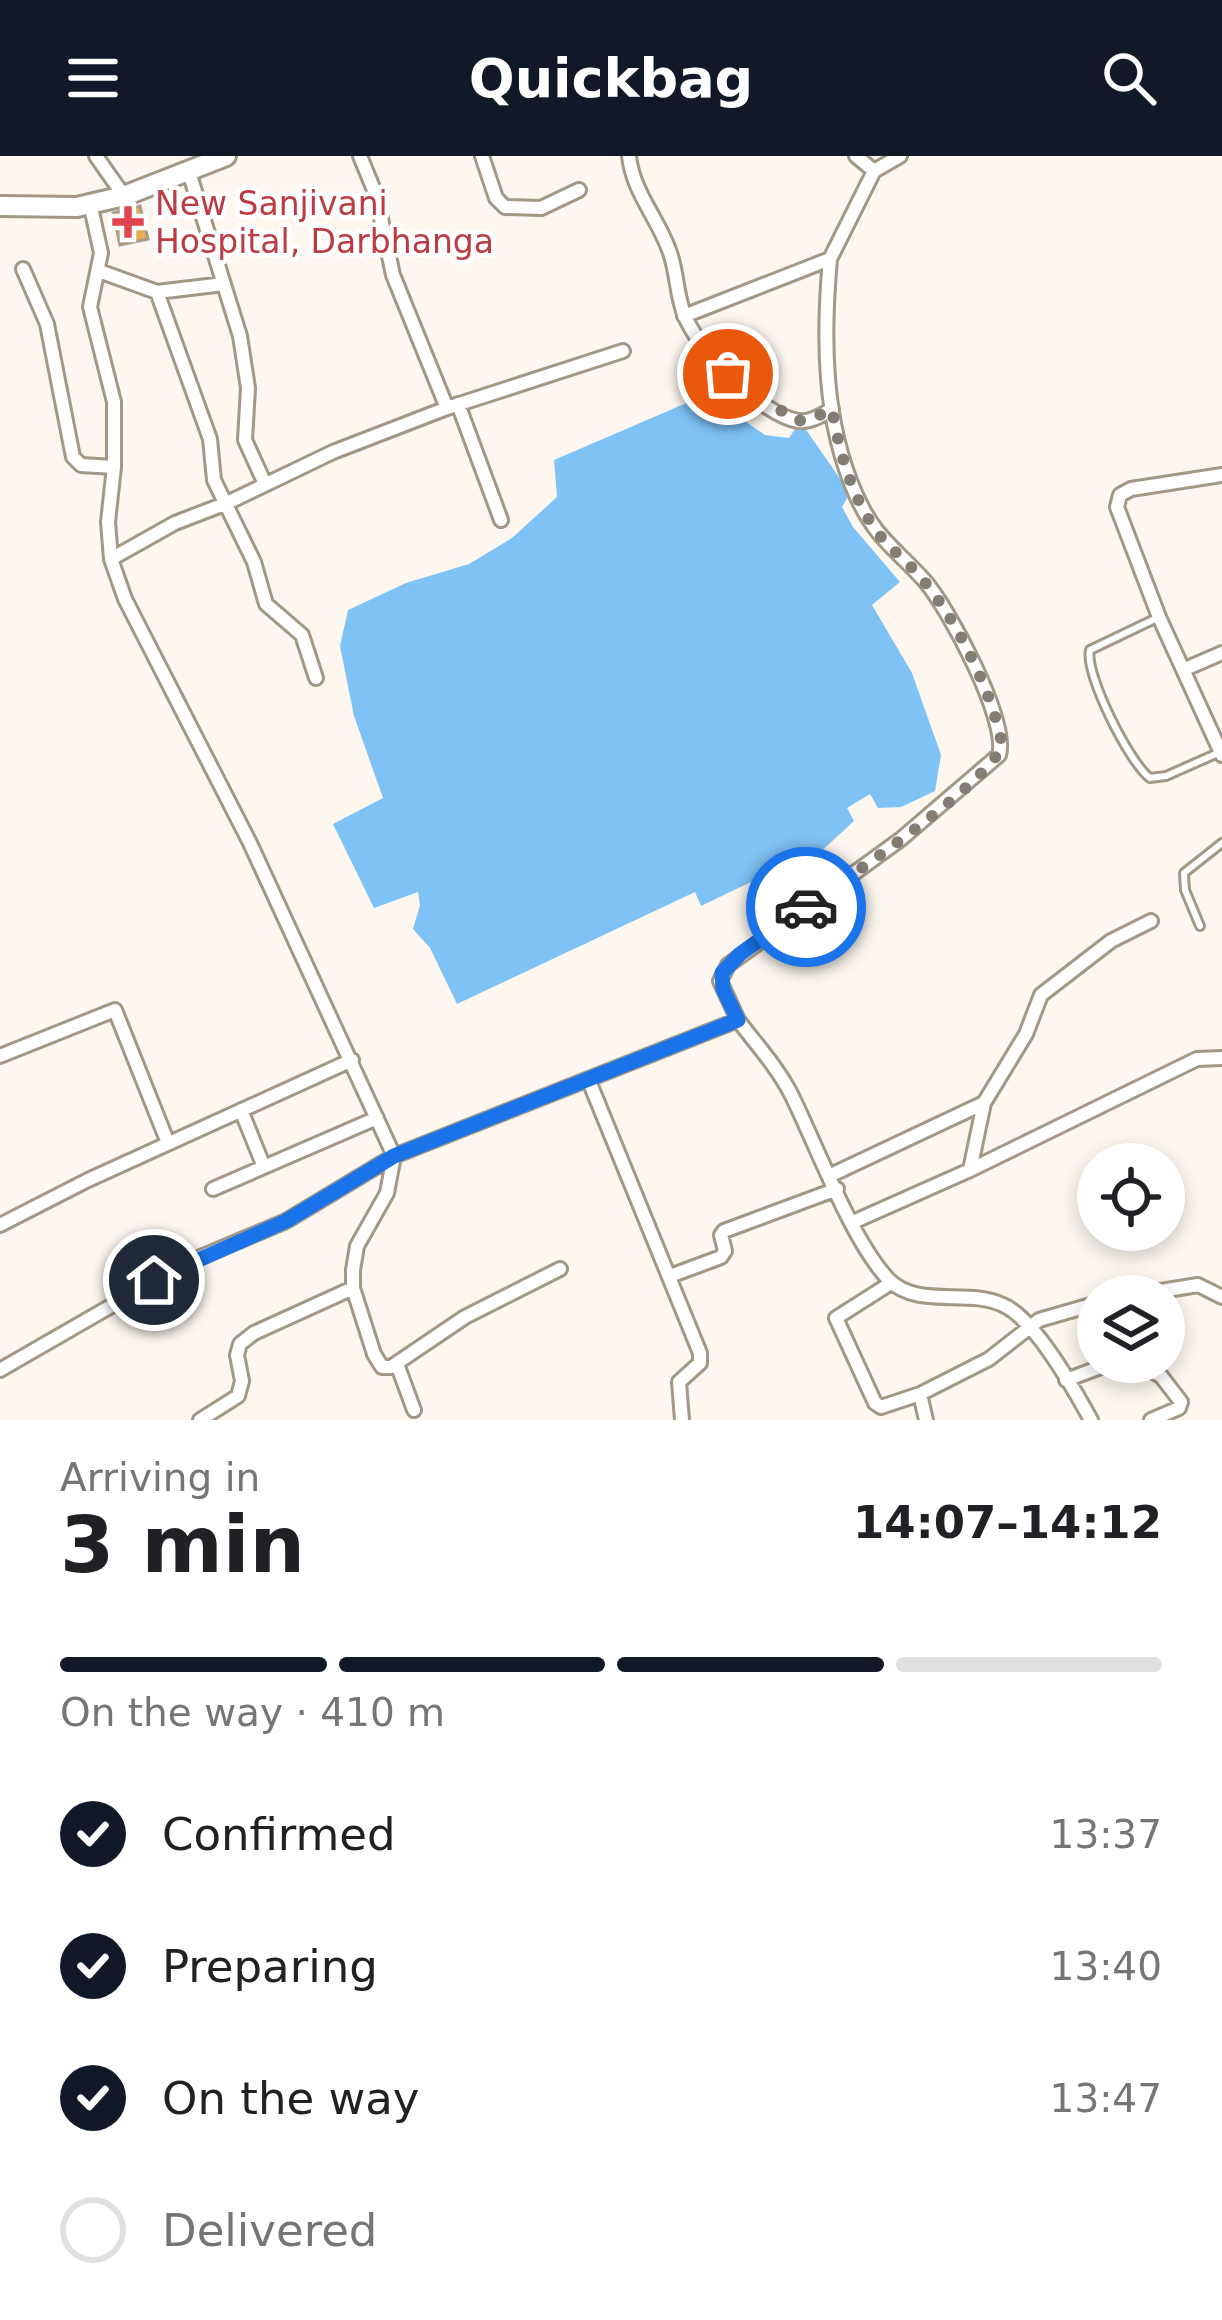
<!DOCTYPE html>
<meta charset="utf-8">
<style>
:root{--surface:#fff;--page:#f6f6f6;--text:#202124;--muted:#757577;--line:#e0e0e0;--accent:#111827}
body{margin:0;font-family:"DejaVu Sans",sans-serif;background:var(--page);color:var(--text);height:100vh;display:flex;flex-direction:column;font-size:45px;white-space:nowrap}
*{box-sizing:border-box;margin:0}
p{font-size:39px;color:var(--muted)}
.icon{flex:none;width:66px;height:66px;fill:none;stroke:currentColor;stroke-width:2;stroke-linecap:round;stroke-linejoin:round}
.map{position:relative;height:1264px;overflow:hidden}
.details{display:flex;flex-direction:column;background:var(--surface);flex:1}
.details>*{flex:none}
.controls{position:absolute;left:1077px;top:987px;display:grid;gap:24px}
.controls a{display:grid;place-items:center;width:108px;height:108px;border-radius:50%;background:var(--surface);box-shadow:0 6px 18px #0003;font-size:60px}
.pin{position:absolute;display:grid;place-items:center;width:102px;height:102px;color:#fff;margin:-51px;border:6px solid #fff;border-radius:50%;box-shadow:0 3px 12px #0007}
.courier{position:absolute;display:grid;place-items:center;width:120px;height:120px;margin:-60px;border:9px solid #1a73e8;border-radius:50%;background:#fff;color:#222;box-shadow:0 3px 15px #0007}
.summary em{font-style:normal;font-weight:700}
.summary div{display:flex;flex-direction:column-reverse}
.summary{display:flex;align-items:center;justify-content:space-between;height:204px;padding:0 60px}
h1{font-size:78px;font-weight:700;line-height:90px}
.bar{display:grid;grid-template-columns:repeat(4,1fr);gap:18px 12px;align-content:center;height:144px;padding:0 60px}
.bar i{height:15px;border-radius:9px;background:var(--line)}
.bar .active{background:var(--accent)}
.bar p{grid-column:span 4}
ol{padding:0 60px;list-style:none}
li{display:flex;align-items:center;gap:36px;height:132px}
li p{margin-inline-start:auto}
li .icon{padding:12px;border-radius:50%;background:var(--accent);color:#fff;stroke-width:4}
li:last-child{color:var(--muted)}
li i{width:66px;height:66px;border:6px solid var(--line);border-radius:50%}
header{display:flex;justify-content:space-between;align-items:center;height:156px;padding:0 60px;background:var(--accent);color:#fff;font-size:54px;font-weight:700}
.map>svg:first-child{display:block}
.water{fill:#7fc2f6}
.building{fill:#e5ac51;stroke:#a89b89;stroke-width:3}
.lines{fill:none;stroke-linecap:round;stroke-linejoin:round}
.service-casing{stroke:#a39785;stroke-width:12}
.minor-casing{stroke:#a39785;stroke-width:18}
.secondary-casing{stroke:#a39785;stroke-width:24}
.service{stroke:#fff;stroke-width:6}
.minor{stroke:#fff;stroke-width:12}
.secondary{stroke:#fff;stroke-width:18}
.done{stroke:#827d75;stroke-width:12;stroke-dasharray:0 21.6}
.route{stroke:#1a73e8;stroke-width:15}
.health-dot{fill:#e0444e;stroke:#fff;stroke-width:4.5}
.labels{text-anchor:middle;stroke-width:9;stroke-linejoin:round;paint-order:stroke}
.health-label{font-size:33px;fill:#be3a42;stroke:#fff;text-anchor:start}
</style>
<header><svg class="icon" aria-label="menu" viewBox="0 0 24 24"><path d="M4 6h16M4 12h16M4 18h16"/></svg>Quickbag<svg class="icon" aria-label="search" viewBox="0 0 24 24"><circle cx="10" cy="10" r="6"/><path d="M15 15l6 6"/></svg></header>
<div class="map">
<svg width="1222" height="1264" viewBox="0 0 1222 1264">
<rect width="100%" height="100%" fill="#fdf7f0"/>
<path class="water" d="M691 245H741L746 266 765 279 789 282 800 265 850 337 842 351 853 371 900 426 872 449 912 517 941 599 935 635 901 651 878 652 870 638 847 652 854 665 765 747 753 725 701 750 695 736 457 848 430 792 413 773 420 749 418 736 374 752 333 668 383 642 354 560 340 490 348 454 406 427 469 408 512 382 557 341 554 304Z"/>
<path class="building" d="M140 50 148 83 120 89 113 57Z"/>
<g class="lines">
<defs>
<path id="service" d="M1159 461 1090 494C1084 517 1130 608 1150 622L1166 620 1218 597
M1200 770 1185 734 1184 717 1222 687"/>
<path id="minor" d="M96 0 124 40
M360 0 376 39 393 119 447 252
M482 0 496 42 505 51 541 52 579 34
M629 0C633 36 657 61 669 94 677 114 676 137 684 158 697 193 760 258 798 265 810 267 822 259 832 253
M856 0 874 15
M189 16 240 180 248 232 245 284 265 328
M90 47 101 97 90 151 114 246V311L108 366 111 403 125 443 250 687 394 1000 387 1037 357 1090 353 1114V1132L374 1198 382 1211H391L465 1161 560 1113
M23 113 47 168 73 301 81 309 114 311
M99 115 157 136 224 128
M157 136 210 283 214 324 254 406 266 448 302 479 316 522
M684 160 830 103 874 15 900 0
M458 248 501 364
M1222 319 1131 333 1120 339 1117 351 1159 461 1222 599
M111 403 175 367 227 347 333 296 447 252 623 195
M1185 513 1222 497
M738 864C756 888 778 912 791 938 816 988 852 1086 889 1124 918 1153 969 1132 1003 1149 1035 1163 1074 1233 1091 1264
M0 900 115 854 168 987
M589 925 700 1197V1207L679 1226 682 1264
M241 954 264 1011
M970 1014 1197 903 1222 902
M831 1019 984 947 1026 878 1041 839 1111 785 1151 765
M213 1033 377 962
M853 1066 970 1014 984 947
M0 1069 88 1024 352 904
M670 1120 721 1101 725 1095 721 1079 724 1075 837 1033
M891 1127 836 1162 875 1247 881 1251 920 1238 989 1203 1039 1164 1098 1147
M1130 1140 1198 1129 1222 1141
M1135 1206 1161 1220 1181 1246 1179 1252 1151 1264
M397 1208 414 1254
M0 1214 184 1108 286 1065 394 1000 738 864 720 825 728 809 901 683 999 599C1009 565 948 451 924 424 895 392 875 382 856 339 823 265 823 181 830 103
M1066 1224 1114 1206
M920 1238 926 1264
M200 1264 238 1240 242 1225 237 1199 240 1188 254 1177 353 1132"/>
<path id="secondary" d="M0 50 77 51 124 40 226 0"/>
</defs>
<use href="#service" class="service-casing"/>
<use href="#minor" class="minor-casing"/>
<use href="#secondary" class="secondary-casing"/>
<use href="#service" class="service"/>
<use href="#minor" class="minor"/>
<use href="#secondary" class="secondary"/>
</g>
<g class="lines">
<path class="done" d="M728 218 795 264 807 265 832 253C839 293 849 332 871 367 886 392 910 406 927 429 958 467 994 541 1002 589 990 627 845 723 806 751"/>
<path class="route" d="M154 1124 286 1065 394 1000 738 864 723 833 722 817 740 798 806 751"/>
</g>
<path class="health-dot" d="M122 48h12v12h12v12h-12v12h-12v-12h-12v-12h12z"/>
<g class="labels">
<g class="health-label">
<text x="155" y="59">New Sanjivani<tspan x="155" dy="38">Hospital, Darbhanga</tspan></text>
</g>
</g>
</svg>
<div class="controls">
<a><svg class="icon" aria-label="locate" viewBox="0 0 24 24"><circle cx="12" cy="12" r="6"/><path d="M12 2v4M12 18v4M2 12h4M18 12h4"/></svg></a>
<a><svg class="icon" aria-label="layers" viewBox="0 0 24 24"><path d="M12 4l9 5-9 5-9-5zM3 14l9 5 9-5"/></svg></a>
</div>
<div class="pin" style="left:728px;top:218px;background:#ea580c"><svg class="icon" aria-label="bag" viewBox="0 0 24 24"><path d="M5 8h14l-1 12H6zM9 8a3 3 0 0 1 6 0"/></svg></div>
<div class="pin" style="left:154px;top:1124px;background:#1f2937"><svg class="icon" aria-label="home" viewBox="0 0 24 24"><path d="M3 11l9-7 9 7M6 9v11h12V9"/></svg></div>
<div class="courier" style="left:806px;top:751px"><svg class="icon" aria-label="car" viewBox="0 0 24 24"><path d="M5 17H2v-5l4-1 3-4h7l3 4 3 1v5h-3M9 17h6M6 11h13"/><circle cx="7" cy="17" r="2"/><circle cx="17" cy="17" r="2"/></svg></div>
</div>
<section class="details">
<div class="summary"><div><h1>3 min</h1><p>Arriving in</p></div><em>14:07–14:12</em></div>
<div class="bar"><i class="active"></i><i class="active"></i><i class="active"></i><i></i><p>On the way · 410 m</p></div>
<ol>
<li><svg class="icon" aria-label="check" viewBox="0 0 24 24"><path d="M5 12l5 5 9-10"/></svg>Confirmed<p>13:37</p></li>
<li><svg class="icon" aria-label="check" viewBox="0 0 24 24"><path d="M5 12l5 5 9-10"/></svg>Preparing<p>13:40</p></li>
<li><svg class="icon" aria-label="check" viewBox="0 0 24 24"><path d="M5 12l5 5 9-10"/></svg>On the way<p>13:47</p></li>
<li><i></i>Delivered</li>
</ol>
</section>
